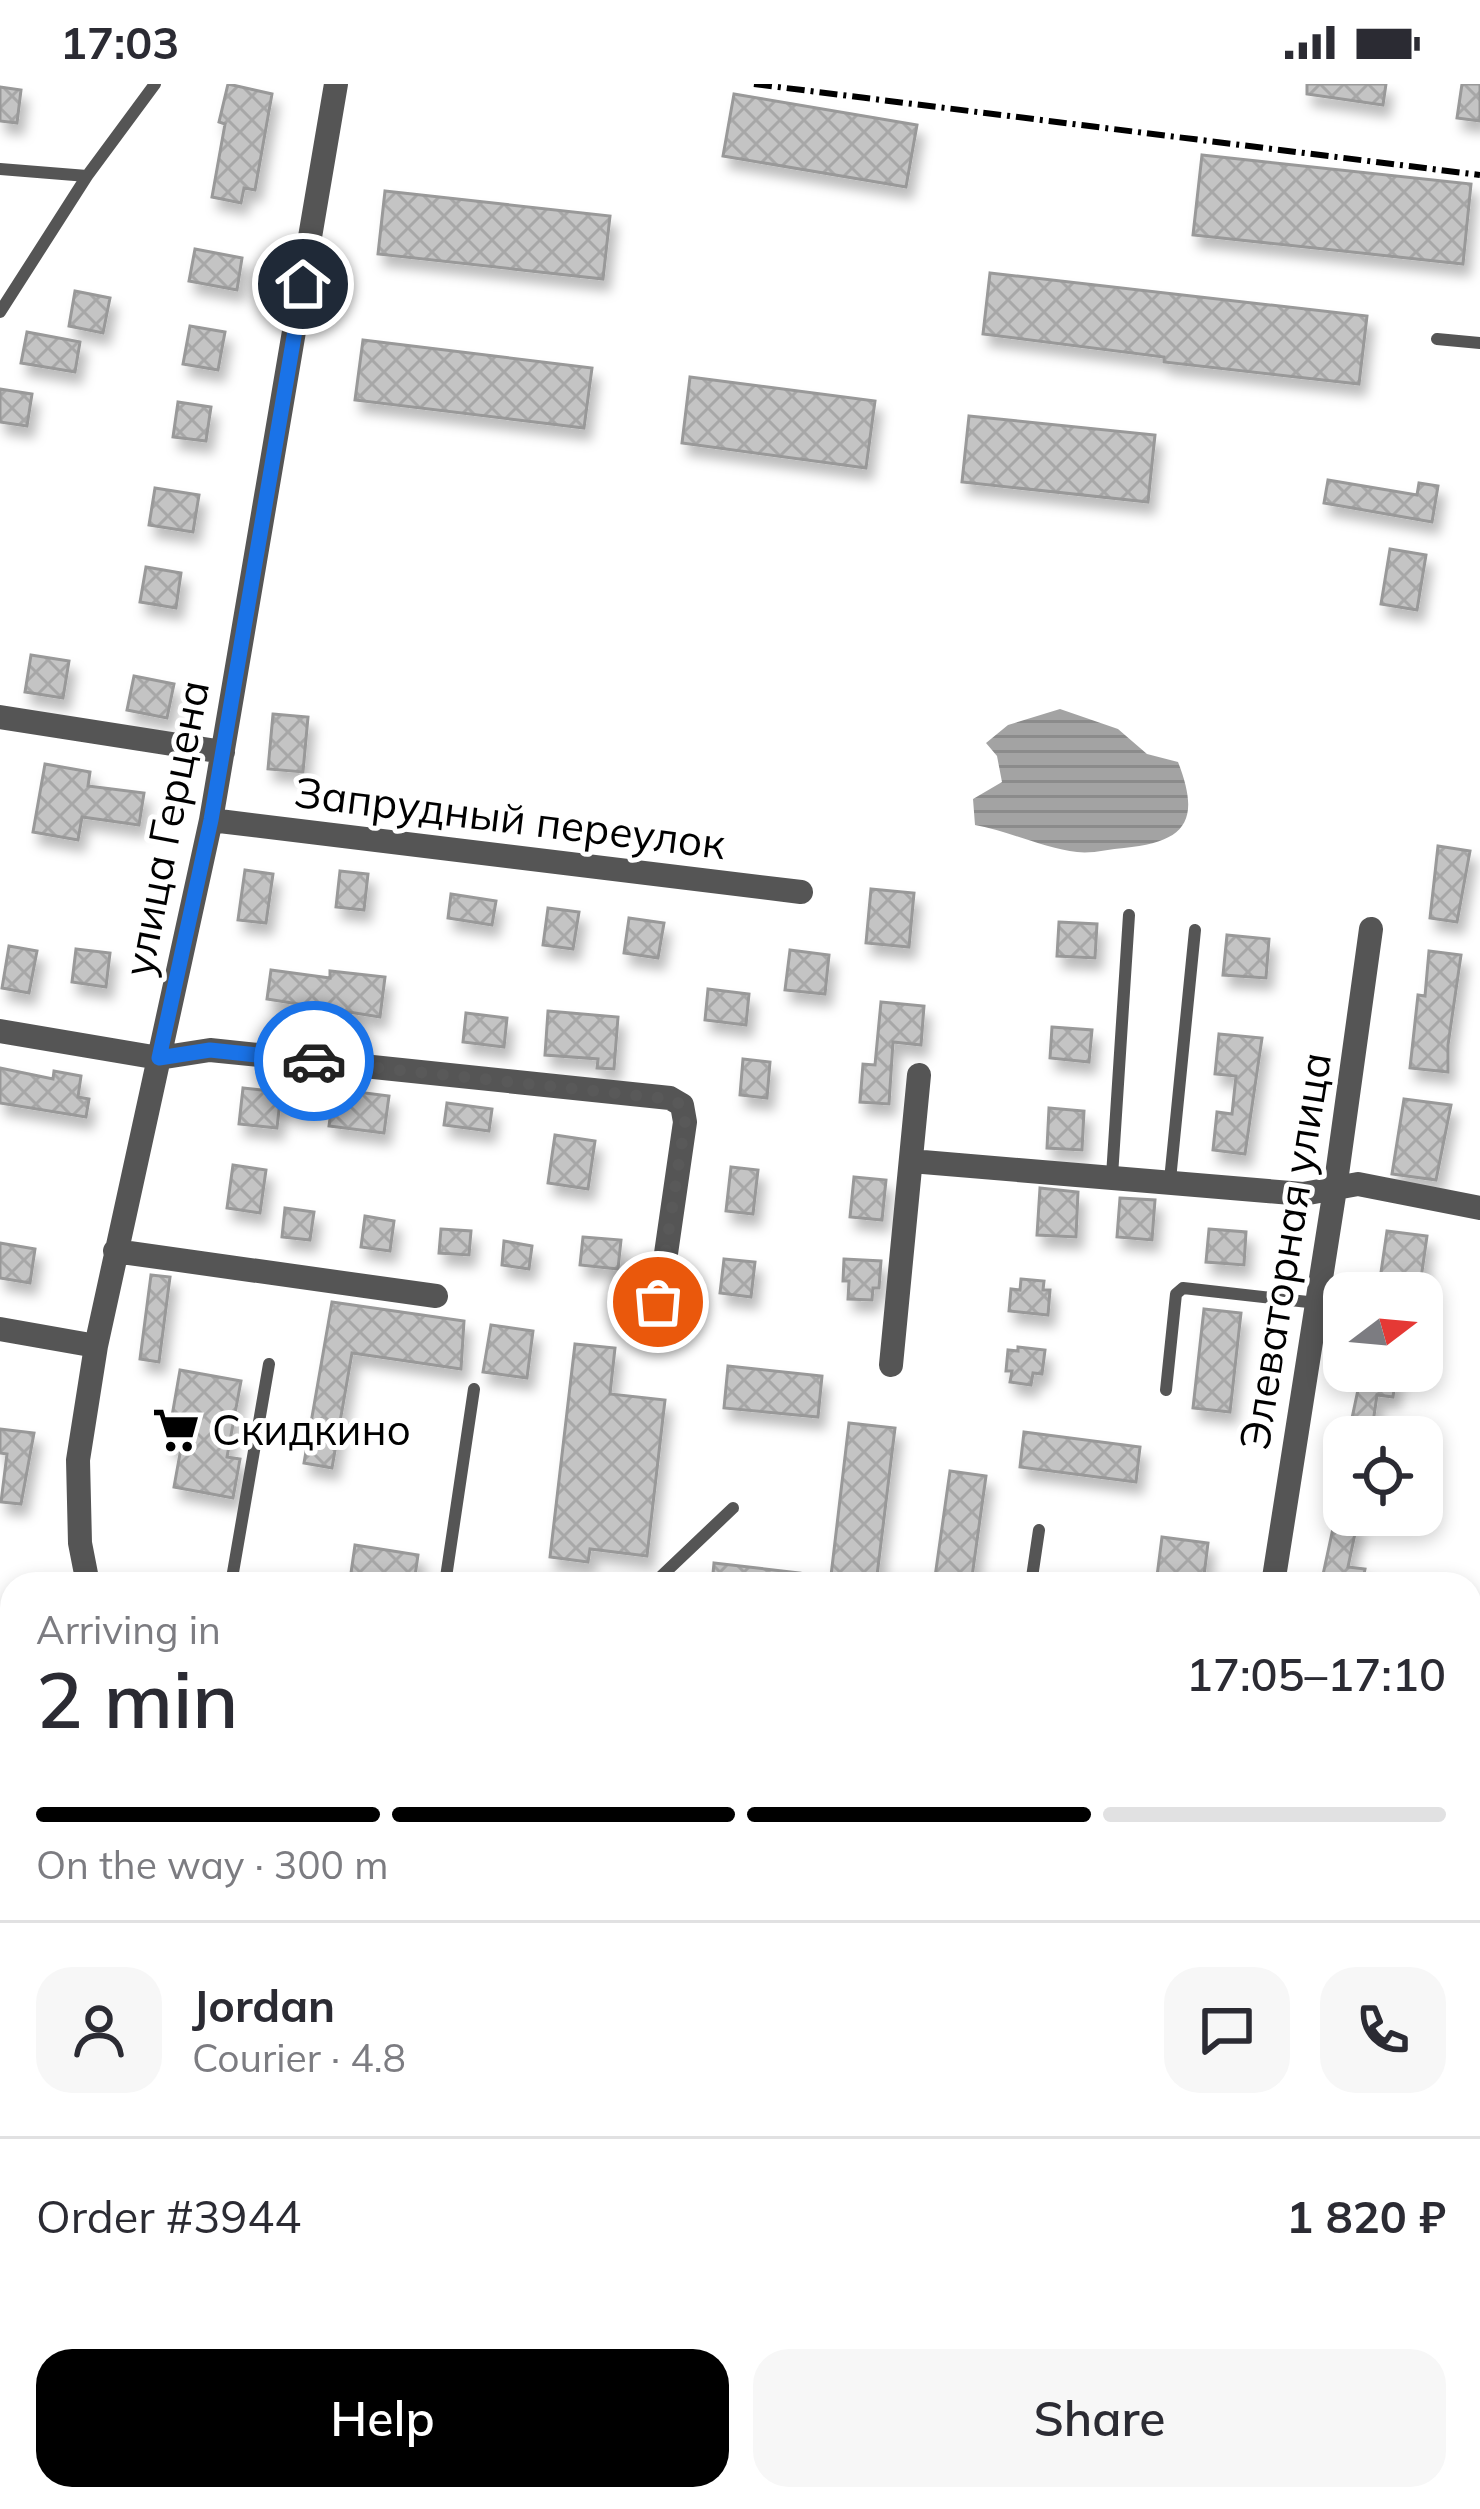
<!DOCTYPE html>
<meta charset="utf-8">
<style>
:root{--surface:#fff;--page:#f7f7f7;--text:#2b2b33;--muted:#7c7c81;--line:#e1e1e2;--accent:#000}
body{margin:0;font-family:Mulish,sans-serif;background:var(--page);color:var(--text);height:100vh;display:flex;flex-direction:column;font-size:45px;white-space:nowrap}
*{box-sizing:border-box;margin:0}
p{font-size:39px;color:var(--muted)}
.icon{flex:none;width:66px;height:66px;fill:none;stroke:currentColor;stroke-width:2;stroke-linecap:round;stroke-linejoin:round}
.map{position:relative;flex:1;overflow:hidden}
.details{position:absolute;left:0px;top:1488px;width:1482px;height:939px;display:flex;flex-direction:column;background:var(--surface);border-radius:36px 36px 0 0;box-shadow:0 6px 18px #0003}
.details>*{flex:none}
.needle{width:78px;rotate:74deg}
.controls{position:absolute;left:1323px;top:1188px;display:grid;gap:24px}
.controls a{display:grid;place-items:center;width:120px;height:120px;border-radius:24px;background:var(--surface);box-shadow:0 6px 18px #0003;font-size:60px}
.pin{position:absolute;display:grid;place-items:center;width:102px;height:102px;color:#fff;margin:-51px;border:6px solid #fff;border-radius:50%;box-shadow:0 3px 12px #0007}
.courier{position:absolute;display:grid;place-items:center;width:120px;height:120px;margin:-60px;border:9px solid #1a73e8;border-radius:50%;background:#fff;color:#222;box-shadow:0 3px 15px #0007}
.headline em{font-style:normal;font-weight:600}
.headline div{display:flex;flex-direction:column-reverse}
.headline{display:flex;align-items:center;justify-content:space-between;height:204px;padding:0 36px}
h1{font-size:78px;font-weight:600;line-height:90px}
.bar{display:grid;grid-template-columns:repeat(4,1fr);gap:18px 12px;align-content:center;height:144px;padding:0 36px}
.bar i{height:15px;border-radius:9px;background:var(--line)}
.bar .current{background:var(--accent)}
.bar p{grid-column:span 4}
.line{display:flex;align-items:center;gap:30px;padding:0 36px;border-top:3px solid var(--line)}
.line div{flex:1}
.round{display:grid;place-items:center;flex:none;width:126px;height:126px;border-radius:36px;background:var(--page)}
.action{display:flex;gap:24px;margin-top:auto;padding:24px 36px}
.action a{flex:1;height:138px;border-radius:36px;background:var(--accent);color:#fff;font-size:48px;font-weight:600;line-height:138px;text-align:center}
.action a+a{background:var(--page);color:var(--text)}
.status{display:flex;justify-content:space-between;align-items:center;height:84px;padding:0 60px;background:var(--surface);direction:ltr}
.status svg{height:33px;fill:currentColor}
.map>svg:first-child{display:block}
.water{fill:url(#water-rules)}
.building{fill:url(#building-cross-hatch);stroke:#999;stroke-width:3;filter:url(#shadow)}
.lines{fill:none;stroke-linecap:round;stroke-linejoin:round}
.lane{stroke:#555;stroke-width:12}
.street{stroke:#555;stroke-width:24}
.secondary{stroke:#222;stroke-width:24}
.rail{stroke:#000;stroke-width:6;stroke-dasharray:18 6 3 6;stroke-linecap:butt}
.done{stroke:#595959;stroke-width:12;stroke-dasharray:0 21.6}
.route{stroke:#1a73e8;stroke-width:15}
.labels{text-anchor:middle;stroke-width:10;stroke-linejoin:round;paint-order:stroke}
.street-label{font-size:42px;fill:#000;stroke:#fff}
.poi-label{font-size:42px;fill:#000;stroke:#fff;text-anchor:start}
</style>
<div class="status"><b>17:03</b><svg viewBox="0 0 49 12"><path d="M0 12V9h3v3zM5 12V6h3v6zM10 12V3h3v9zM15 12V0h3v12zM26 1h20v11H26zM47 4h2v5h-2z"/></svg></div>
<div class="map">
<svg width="1480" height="2425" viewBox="0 0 1480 2425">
<defs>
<pattern id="water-rules" width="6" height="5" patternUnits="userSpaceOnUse" patternTransform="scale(3)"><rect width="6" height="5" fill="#a3a3a3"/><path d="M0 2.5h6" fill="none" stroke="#8b8b8b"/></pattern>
<pattern id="building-cross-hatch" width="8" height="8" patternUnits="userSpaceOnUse" patternTransform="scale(3)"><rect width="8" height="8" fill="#c4c4c4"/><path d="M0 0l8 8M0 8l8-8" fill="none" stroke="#a7a7a7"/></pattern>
<filter id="shadow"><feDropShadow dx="6" dy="11" stdDeviation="6" flood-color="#0004"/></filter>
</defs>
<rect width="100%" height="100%" fill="#fff"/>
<path class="water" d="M1060 625 1118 645 1147 670 1178 678C1201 737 1186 758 1124 764 1109 765 1092 770 1077 768 1045 765 1009 747 975 741L973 715 1002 698 997 672 986 659 1008 641Z"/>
<path class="building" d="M228 0 272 10 255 106 244 104 241 119 212 113 225 40 219 38Z
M1307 0H1386L1383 21 1307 10Z
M1462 0H1480V37L1457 34Z
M0 3 21 6 17 39 0 37Z
M734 10 917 41 906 103 723 72Z
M1202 71 1471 100 1463 180 1193 151Z
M385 107 610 132 603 195 378 170Z
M195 165 242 174 237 206 189 197Z
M990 189 1367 232 1359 300 1164 278V273L983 250Z
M75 207 110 214 103 249 69 242Z
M190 242 225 248 218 286 183 280Z
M27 248 80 258 75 288 21 279Z
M363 256 592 284 584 344 355 316Z
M690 293 875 317 866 384 682 359Z
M0 305 32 310 27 342 0 338Z
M178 318 211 323 206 357 173 353Z
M969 332 1155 351 1148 418 962 398Z
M1328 396 1417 411 1419 399 1438 402 1432 438 1324 419Z
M155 404 199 411 193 448 149 441Z
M1390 465 1426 471 1417 526 1381 520Z
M146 483 181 489 176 524 140 518Z
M31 571 69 577 63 614 25 608Z
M134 592 174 600 167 634 127 626Z
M273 630 308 633 303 688 268 685Z
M45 680 90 688 88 702 144 709 139 741 82 733 78 756 33 748Z
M1438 762 1470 767 1457 838 1430 834Z
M245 786 273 790 266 839 238 836Z
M340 787 368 790 364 826 336 823Z
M871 805 914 809 909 863 866 859Z
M451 810 496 817 492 841 448 834Z
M548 824 579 828 573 865 543 861Z
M629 834 664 839 658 874 624 869Z
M1059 838 1097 840 1095 874 1057 872Z
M1227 851 1269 855 1266 894 1223 891Z
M9 862 37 867 29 909 2 904Z
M76 865 110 869 106 903 72 898Z
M790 866 829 871 825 910 785 906Z
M1429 867 1461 871 1448 961V988L1410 984 1418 911 1425 912Z
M271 886 330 894V887L385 893 380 933 267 915Z
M708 905 749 910 746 941 705 936Z
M881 918 924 922 921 961 893 958 889 1020 860 1018 863 980 875 981Z
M548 927 618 933 614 985 597 984 598 975 545 971Z
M466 929 507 934 504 963 463 958Z
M1052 943 1092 946 1089 978 1050 974Z
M1219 950 1262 954 1245 1070 1213 1066 1217 1028 1232 1030 1236 992 1215 990Z
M743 975 770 978 767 1014 740 1011Z
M0 984 53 995 54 987 81 992 78 1013 89 1015 86 1033 0 1019Z
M243 1004 281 1008 277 1044 239 1040Z
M334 1005 389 1012 384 1049 329 1042Z
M1404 1015 1451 1021 1436 1096 1392 1090Z
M447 1019 492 1025 489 1047 444 1041Z
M1049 1024 1084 1027 1082 1066 1047 1064Z
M555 1051 595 1057 588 1105 548 1099Z
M233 1081 266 1086 260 1129 227 1124Z
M731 1083 758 1086 753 1130 726 1127Z
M854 1093 886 1096 882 1136 850 1133Z
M1040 1104 1078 1108 1076 1153 1037 1151Z
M1120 1114 1155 1116 1152 1156 1117 1153Z
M285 1124 314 1128 310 1156 282 1153Z
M365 1132 394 1137 390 1167 361 1163Z
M441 1145 471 1147 469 1171 439 1169Z
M1209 1145 1246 1148 1244 1181 1206 1178Z
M1387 1147 1427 1152 1419 1209H1378Z
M583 1153 621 1156 618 1185 580 1181Z
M504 1157 532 1162 529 1185 502 1181Z
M0 1159 35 1165 30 1199 0 1194Z
M724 1175 755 1178 751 1213 720 1209Z
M844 1175 881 1177 879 1204H873L872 1216 848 1215 849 1197H843Z
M151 1191 170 1193 159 1278 140 1275Z
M1021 1195 1044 1197 1043 1206H1050L1048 1231 1009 1227 1011 1205 1020 1206Z
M332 1218 464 1237 461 1285 352 1269 332 1384 304 1379Z
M1204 1225 1241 1229 1230 1328 1193 1324Z
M491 1241 533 1247 527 1294 483 1288Z
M575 1260 615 1264 610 1310 665 1316 647 1472 590 1465 588 1478 550 1473Z
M1018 1263 1045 1266 1042 1290 1033 1289 1031 1301 1010 1298 1012 1287H1006L1008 1266 1018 1267Z
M728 1282 822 1292 818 1333 724 1324Z
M180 1286 241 1297 227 1373 240 1375 233 1414 174 1403 181 1364 167 1361Z
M1362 1287 1396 1292 1393 1313 1377 1311 1371 1353H1348Z
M849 1339 895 1344 876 1500H830Z
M0 1345 34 1349 21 1420 1 1418 7 1370 0 1369Z
M1024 1348 1140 1363 1136 1398 1020 1383Z
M950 1387 986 1392 971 1500H934Z
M1335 1435 1357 1440 1348 1483 1365 1485 1362 1500H1321Z
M1162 1453 1208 1459 1203 1500H1156Z
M355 1461 418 1471 414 1499 351 1489Z
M714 1479 800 1489 799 1500H712Z"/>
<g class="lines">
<path class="lane" d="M0 85 87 92
M0 228 87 92 155 0
M1437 255 1480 259
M1112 1092 1129 831
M1170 1096 1195 846
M1166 1306 1176 1210 1183 1204 1317 1219
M231 1500 269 1280
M445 1500 474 1305
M653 1500 733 1424
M1031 1500 1039 1446
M0 1778 12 1780
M0 2103 12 2105
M1044 2415 1102 2425
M978 2425 979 2415"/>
<path class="street" d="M0 633 223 668
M211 736 801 808
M0 947 159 974 210 966 670 1014 682 1021 685 1038 659 1218
M911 1077 1303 1110 1358 1100 1480 1124
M115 1167 436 1212
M0 1245 96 1262
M891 1281 919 991
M88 1500 80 1459 78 1376 96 1262 211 736 336 0
M1273 1500 1335 1105 1371 845
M0 1625 12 1627
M1470 1822 1480 1824
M0 1961 12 1914
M1470 2395 1480 2339
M1129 2425 1131 2415
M1465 2425 1466 2415"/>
<path class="secondary" d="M0 2316 12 2318
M547 2415 598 2425
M414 2425 416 2415"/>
<path class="rail" d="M754 0 1480 91"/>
</g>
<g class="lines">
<path class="done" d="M314 977 670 1015 682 1021 685 1038 658 1218"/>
<path class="route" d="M303 200 211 736 159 974 210 966 314 977"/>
</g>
<defs>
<symbol id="supermarket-bare" viewBox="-9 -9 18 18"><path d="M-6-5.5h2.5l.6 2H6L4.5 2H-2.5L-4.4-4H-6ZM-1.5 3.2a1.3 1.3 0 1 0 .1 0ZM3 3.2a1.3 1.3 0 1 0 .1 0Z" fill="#000" stroke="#fff" stroke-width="2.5" paint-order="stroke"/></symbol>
</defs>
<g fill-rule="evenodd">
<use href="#supermarket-bare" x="143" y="1313" width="66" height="66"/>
</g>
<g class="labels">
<g class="street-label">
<text transform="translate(510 734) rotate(7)" y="15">Запрудный переулок</text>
<text transform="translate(166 744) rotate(-79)" y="15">улица Герцена</text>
<text transform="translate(1285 1167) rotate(-81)" y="15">Элеваторная улица</text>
</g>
<g class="poi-label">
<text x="212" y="1361">Скидкино</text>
</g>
</g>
</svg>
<div class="controls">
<a><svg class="needle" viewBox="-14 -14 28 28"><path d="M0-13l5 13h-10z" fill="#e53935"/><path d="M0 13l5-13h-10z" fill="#7c7c81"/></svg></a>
<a><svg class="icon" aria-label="locate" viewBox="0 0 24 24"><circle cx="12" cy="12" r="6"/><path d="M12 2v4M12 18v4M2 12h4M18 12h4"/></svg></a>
</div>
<div class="pin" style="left:658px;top:1218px;background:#ea580c"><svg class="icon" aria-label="bag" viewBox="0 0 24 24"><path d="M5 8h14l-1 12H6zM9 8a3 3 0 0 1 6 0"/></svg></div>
<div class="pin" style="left:303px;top:200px;background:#1f2937"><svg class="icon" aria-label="home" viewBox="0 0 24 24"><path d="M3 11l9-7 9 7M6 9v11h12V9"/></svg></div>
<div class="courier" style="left:314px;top:977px"><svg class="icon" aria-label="car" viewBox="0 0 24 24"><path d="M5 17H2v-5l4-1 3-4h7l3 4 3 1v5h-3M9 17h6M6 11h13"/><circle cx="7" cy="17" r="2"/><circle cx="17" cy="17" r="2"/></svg></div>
<section class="details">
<div class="headline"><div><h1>2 min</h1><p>Arriving in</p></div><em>17:05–17:10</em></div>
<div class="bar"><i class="current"></i><i class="current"></i><i class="current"></i><i></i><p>On the way · 300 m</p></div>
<div class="line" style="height:216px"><a class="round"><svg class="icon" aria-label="person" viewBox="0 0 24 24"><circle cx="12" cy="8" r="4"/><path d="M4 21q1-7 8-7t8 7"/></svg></a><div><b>Jordan</b><p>Courier · 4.8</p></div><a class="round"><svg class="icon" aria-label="chat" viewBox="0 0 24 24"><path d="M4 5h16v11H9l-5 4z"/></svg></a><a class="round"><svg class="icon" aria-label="phone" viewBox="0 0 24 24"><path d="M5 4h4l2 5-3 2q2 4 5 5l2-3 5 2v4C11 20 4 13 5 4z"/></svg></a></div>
<div class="line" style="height:156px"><div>Order #3944</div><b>1 820 ₽</b></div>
<div class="action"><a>Help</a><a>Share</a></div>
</section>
</div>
